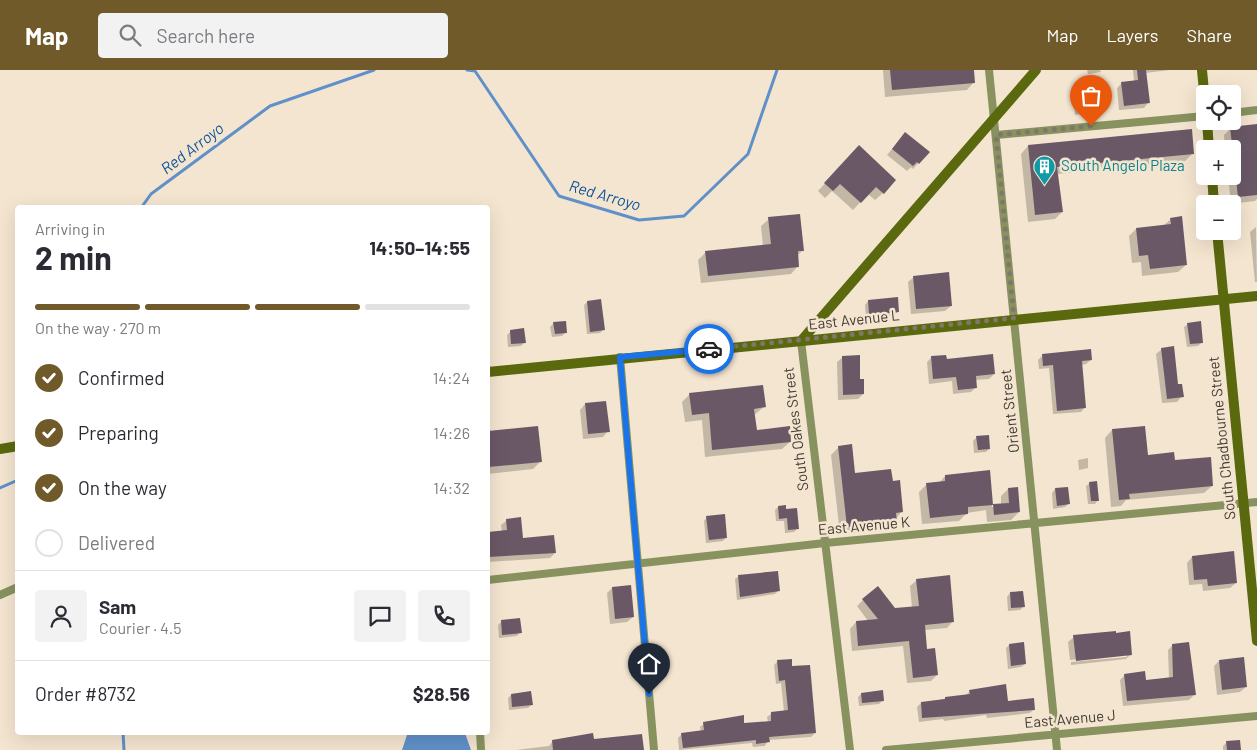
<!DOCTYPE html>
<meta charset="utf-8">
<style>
:root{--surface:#fff;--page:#f2f2f3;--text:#2b2b33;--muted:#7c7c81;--line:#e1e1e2;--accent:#705a2a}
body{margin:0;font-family:Barlow,sans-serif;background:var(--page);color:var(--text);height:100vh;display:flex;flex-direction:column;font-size:19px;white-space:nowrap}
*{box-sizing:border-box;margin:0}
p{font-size:16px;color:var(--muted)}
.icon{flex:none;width:28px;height:28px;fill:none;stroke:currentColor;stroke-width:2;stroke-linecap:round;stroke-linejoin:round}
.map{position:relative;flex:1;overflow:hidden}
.details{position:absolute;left:15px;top:135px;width:475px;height:530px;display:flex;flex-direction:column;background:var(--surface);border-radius:5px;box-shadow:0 5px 20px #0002}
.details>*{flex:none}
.buttons{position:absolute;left:1196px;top:15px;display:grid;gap:10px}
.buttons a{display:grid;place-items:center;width:45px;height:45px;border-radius:5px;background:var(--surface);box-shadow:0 5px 20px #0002;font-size:25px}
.pin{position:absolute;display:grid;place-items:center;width:42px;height:42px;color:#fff;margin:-51px -21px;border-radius:50% 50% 50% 0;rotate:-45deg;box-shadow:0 0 5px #0007}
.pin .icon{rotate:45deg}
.courier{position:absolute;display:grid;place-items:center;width:50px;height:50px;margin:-25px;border:4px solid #1a73e8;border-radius:50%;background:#fff;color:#222;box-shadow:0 1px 6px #0007}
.head em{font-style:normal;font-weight:700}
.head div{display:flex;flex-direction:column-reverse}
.head{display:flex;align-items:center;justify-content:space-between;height:85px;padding:0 20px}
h1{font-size:32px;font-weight:700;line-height:38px}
.bar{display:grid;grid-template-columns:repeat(4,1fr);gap:8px 5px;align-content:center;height:60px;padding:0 20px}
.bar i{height:6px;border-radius:4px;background:var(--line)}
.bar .selected{background:var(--accent)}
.bar p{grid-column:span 4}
.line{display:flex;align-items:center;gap:12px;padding:0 20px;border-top:1px solid var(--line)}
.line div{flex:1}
.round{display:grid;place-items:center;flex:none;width:52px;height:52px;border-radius:5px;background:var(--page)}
ol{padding:0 20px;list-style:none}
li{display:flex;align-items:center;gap:15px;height:55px}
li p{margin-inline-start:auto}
li .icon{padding:5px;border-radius:50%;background:var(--accent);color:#fff;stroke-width:4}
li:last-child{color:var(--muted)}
li i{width:28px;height:28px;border:2px solid var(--line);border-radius:50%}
header{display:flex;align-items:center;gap:30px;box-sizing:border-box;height:70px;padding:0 25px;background:var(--accent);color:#fff}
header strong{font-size:24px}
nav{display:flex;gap:28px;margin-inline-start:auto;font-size:18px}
.search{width:350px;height:45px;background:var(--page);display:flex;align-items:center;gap:12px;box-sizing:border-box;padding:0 18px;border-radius:5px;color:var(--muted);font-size:19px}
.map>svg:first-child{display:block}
.water{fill:#6090c9}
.shadow{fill:#0003}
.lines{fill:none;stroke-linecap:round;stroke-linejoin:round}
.stream{stroke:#6090c9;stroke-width:3}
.building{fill:#6a5867}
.street{stroke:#87925f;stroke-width:8}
.secondary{stroke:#5a680e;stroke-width:10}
.done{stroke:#80776a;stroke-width:5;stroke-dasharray:0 9}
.route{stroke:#1a73e8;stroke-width:6}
.labels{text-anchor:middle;stroke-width:5;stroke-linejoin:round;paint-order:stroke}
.culture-label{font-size:15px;fill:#0d838f;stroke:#f4e5d0;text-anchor:start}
.street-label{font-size:15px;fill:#423c33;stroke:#f4e5d0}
.water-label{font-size:16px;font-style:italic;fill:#0e5499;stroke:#f4e5d0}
</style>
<header>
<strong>Map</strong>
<div class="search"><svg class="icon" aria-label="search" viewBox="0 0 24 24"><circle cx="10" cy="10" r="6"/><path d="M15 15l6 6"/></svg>Search here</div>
<nav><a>Map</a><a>Layers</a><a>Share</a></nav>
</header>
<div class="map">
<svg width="1257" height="680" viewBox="0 0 1257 680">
<rect width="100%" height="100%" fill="#f4e5d0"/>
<path class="water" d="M408 662 465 663 471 680H402Z"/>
<path class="shadow" d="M883 0H973L974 12 967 20 885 27Z
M1087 0H1100L1101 2 1088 4Z
M1133 0H1170L1145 3 1148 33 1144 38 1119 40 1117 18 1122 13 1134 11Z
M1076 18 1091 40 1087 43 1075 45 1073 22Z
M1257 55V129L1255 131 1231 134 1228 106H1232V79H1225L1224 65 1231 58Z
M902 67 928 82 913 99 911 97 907 101 887 85Z
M1028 76 1193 83 1185 91 1057 104 1062 142 1055 149 1028 152 1021 84Z
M852 84 883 123 875 130 868 124 853 140 832 121 825 128 818 121Z
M769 149 803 180 797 186 798 196 791 204 701 213 698 190 706 182 763 176 761 156Z
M1171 149 1186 195 1178 202 1142 206 1141 192 1132 193 1129 166 1136 159 1163 156Z
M1256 157 1257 212H1255L1250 162Z
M914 207 951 236 945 241 911 244 908 212Z
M868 231 898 241 895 245 866 248 865 235Z
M587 232 603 260 600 263 587 264 584 235Z
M554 253 566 262 562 266 552 267 550 257Z
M1188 254 1202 272 1198 276 1187 277 1184 257Z
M511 261 525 272 521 276 508 277 507 265Z
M1162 279 1182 326 1177 332 1162 333 1156 284Z
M1042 286 1091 290 1086 294 1081 295 1085 337 1081 342 1053 344 1049 298 1039 299 1038 290Z
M843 287 859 311 863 324 858 329 838 330 837 292Z
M932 287 946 290 994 304 989 309 975 310 976 317 971 322 953 324 952 311 929 314 927 292Z
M690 324 764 337 754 345 756 361 790 372 782 379 705 387 702 350 685 352 682 332Z
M585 334 608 361 603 367 583 369 580 340Z
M537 357 540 392 533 399 488 404V362Z
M1112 360 1147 386 1174 392 1212 416 1204 423 1126 430 1121 436 1111 437 1105 368Z
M977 367 989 379 986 382 974 383 973 371Z
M839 377 854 404 892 413 902 441 888 459 840 464 831 385Z
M1088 388V398L1079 400 1078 390Z
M989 402 992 437 1001 435V426L1008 419 1019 442 1011 450 987 452 986 440 967 443 959 451 922 454 919 422 927 414 939 413 945 406Z
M1090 413 1098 430 1095 434H1088L1086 416Z
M1055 419 1068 434 1065 437 1053 439 1052 423Z
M778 437 785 440 798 458 794 462 785 463 784 451H776L775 440Z
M707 447 726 467 723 471 706 473 704 451Z
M507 450 522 469 555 483 550 488 488 492V463L502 462 501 455Z
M1192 487 1236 513 1230 518 1203 521 1202 514 1189 515 1187 493Z
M739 506 779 520 775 524 737 530 735 509Z
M917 510 953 551 947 558 924 560 926 580 937 605 931 611 907 613 903 576 852 581 850 559 856 552 868 551 857 536 863 530 894 539 912 538 910 516Z
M612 518 633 547 627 552 610 554 607 523Z
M1010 523 1024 536 1020 540 1008 541 1007 527Z
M501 552 520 562 517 566 499 568 498 555Z
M1074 567 1131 584 1126 589 1071 595V592L1127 587V584L1070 590 1068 572Z
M1009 575 1025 594 1021 597 1008 599 1006 578Z
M1173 575 1194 625 1189 630 1123 636 1120 610 1125 605 1144 611 1169 609 1168 580Z
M1219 591 1246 617 1240 622 1217 625 1214 596Z
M777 592 791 598 815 663 811 667 768 670 765 676 753 677 752 673 679 680 678 668 682 664 701 662 700 657 704 654 743 655 768 652 767 647 771 644 784 642 781 613 776 614 774 595Z
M970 621 1006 632 1034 639 1030 643 987 648 986 645 944 651 943 649 919 652 917 637 921 633 966 625Z
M861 624 883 630 879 634 859 636 858 627Z
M511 625 531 635 528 638 509 640 508 628Z
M593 670 643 680H516L549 676 553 671Z
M1226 673 1240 680H1223V676Z"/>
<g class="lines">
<path class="stream" d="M467 0 475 1 559 126 639 150 684 146 748 84 777 0
M141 138 151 124 270 36 374 0
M0 418 18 410
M123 662 124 680"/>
</g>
<path class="building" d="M890 0H974L975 13 892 20Z
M1137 0H1146L1150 33 1124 36 1121 12 1138 10Z
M1090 16 1092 40 1078 42 1076 17Z
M1257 54V125L1238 127 1230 57Z
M1192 59 1194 84 1057 97 1063 142 1035 145 1028 75Z
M905 62 930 82 919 94 917 92 913 96 892 79Z
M859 75 896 110 884 124 876 117 861 133 840 114 833 121 824 113Z
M800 144 804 181H798L799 197 708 206 705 181 771 174 768 147Z
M1182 146 1187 195 1150 199 1148 185 1139 186 1136 158 1171 154 1170 148Z
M949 202 952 236 916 239 913 206Z
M898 227 899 242 869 245 868 230Z
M601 229 605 260 590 262 587 231Z
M566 251 567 263 555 264 553 252Z
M1201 251 1203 273 1190 274 1187 253Z
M524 258 526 273 511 274 510 260Z
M1174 276 1178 314H1182L1184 327 1167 329 1161 278Z
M1091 279 1092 290 1082 291 1086 338 1057 341 1053 295 1043 296 1042 284Z
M993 284 995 304 976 306 977 318 958 320 956 307 933 309 931 286 946 285 947 289Z
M860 285V309H864V324L843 325 842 286Z
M763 315 766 337 754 339 757 360 790 356 791 372 712 380 709 343 692 345 689 323Z
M606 331 610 362 588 364 585 333Z
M538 356 542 392 488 397V361Z
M1145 356 1148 385 1174 382 1175 390 1211 387 1213 416 1129 424 1130 429 1119 430 1112 359Z
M989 365 990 379 978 380 976 366Z
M852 374 855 403 891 399 893 411 900 410 903 442 896 443 897 452 847 457 838 376Z
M990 400 993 435 968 437V444L930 448 926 413 945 411V405Z
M1097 411 1099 431H1091L1089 412Z
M1018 417 1020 442 994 445 993 434 1009 433 1008 418Z
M1068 417 1070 434 1057 436 1055 418Z
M786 435V439L797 438 799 459 788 460 787 448 779 449 778 436Z
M725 444 727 468 709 470 706 446Z
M521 447 523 468 554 465 556 483 488 487V462L507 460 506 449Z
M1234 481 1237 513 1208 516 1207 509 1194 510 1192 486Z
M778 501 780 521 740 527 738 505Z
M950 505 954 552 925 555 927 579 935 578 938 605 913 608 909 571 858 576 856 551 878 549 862 529 878 516 895 538 919 536 916 509Z
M631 515 634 547 615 549 612 517Z
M1023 521 1025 537 1011 538 1010 522Z
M520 548 522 563 502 565 501 550Z
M1116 561V563L1130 561 1132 585 1076 591 1073 565Z
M1024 572 1026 594 1011 596 1009 574Z
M1189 572 1196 625 1127 631 1124 604 1145 601 1146 610 1173 607 1172 574Z
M1244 587 1247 617 1222 620 1219 590Z
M792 589V596L810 595 816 663 769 667 770 672 756 674V670L683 678 681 663 704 660 703 652 744 645V653L771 651V642L788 640 785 610 779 611 777 590Z
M1006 614 1008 631 1034 628 1035 640 922 648 921 632 945 629V627L970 624 969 620Z
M883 620 884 631 862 633 861 623Z
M531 621 533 635 512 637 511 624Z
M593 663 594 669 642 664 644 680H553L552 670Z
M1240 670 1241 680H1227L1226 671Z"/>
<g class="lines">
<path class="street" d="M989 0 1057 680
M1232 43 1257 40
M996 65 1205 46
M801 271 850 680
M620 287 654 680
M488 510 825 473 1257 432
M0 525 18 517
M480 662 481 680
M886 680 1257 646"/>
<path class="secondary" d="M1202 0 1205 32
M1207 51 1209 79
M1212 106 1214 134
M1217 161 1257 571
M801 271 1036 0
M488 302 1257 226
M0 379 18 376"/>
</g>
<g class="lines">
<path class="done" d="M709 279 1014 248 996 65 1091 56"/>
<path class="route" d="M649 624 620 287 709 279"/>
</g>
<defs>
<symbol id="building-pin" viewBox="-11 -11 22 30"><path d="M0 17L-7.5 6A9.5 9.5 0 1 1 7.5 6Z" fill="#0f9aa8" stroke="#f4e5d0"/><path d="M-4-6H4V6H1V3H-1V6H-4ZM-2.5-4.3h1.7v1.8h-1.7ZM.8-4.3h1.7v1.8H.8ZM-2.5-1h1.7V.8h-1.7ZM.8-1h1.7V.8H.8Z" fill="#fff"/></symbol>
</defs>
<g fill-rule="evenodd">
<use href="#building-pin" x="1032" y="84" width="25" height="34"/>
</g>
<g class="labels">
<g class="culture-label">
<text x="1061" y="101">South Angelo Plaza</text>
</g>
<g class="street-label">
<text transform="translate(854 250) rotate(-6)" y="5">East Avenue L</text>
<text transform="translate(1010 341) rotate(-96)" y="5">Orient Street</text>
<text transform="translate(796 359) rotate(-97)" y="5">South Oakes Street</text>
<text transform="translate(1222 368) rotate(-96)" y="5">South Chadbourne Street</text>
<text transform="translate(864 456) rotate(-5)" y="5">East Avenue K</text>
<text transform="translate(1070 649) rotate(-5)" y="5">East Avenue J</text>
</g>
<g class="water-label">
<text transform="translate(192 78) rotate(-37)" y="6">Red Arroyo</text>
<text transform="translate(605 125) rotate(16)" y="6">Red Arroyo</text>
</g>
</g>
</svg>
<div class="buttons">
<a><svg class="icon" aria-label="locate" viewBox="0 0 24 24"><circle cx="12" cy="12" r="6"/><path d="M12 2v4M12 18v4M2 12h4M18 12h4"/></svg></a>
<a>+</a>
<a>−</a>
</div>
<div class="pin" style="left:1091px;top:56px;background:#ea580c"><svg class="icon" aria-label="bag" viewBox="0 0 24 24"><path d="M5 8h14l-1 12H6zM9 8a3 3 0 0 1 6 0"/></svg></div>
<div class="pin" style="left:649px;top:624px;background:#1f2937"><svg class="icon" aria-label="home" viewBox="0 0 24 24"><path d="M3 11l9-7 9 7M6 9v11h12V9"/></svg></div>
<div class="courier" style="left:709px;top:279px"><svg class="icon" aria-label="car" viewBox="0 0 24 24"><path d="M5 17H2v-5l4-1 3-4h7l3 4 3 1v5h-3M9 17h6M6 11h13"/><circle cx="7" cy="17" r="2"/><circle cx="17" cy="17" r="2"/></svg></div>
<section class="details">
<div class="head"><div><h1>2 min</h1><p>Arriving in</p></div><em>14:50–14:55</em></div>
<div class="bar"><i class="selected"></i><i class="selected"></i><i class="selected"></i><i></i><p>On the way · 270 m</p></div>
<ol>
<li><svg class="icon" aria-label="check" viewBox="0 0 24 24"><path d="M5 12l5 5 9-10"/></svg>Confirmed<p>14:24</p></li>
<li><svg class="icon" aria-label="check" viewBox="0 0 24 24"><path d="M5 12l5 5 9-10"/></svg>Preparing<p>14:26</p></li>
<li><svg class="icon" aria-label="check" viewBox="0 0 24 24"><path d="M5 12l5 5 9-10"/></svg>On the way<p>14:32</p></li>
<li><i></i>Delivered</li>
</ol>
<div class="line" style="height:90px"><a class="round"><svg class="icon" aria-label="person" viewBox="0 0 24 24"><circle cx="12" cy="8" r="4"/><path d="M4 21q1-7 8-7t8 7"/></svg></a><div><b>Sam</b><p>Courier · 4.5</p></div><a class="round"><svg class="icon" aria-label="chat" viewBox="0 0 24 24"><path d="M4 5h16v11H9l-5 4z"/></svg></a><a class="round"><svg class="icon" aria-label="phone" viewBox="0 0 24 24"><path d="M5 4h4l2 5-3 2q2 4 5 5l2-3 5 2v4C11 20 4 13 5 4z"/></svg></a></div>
<div class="line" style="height:65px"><div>Order #8732</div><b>$28.56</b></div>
</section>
</div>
